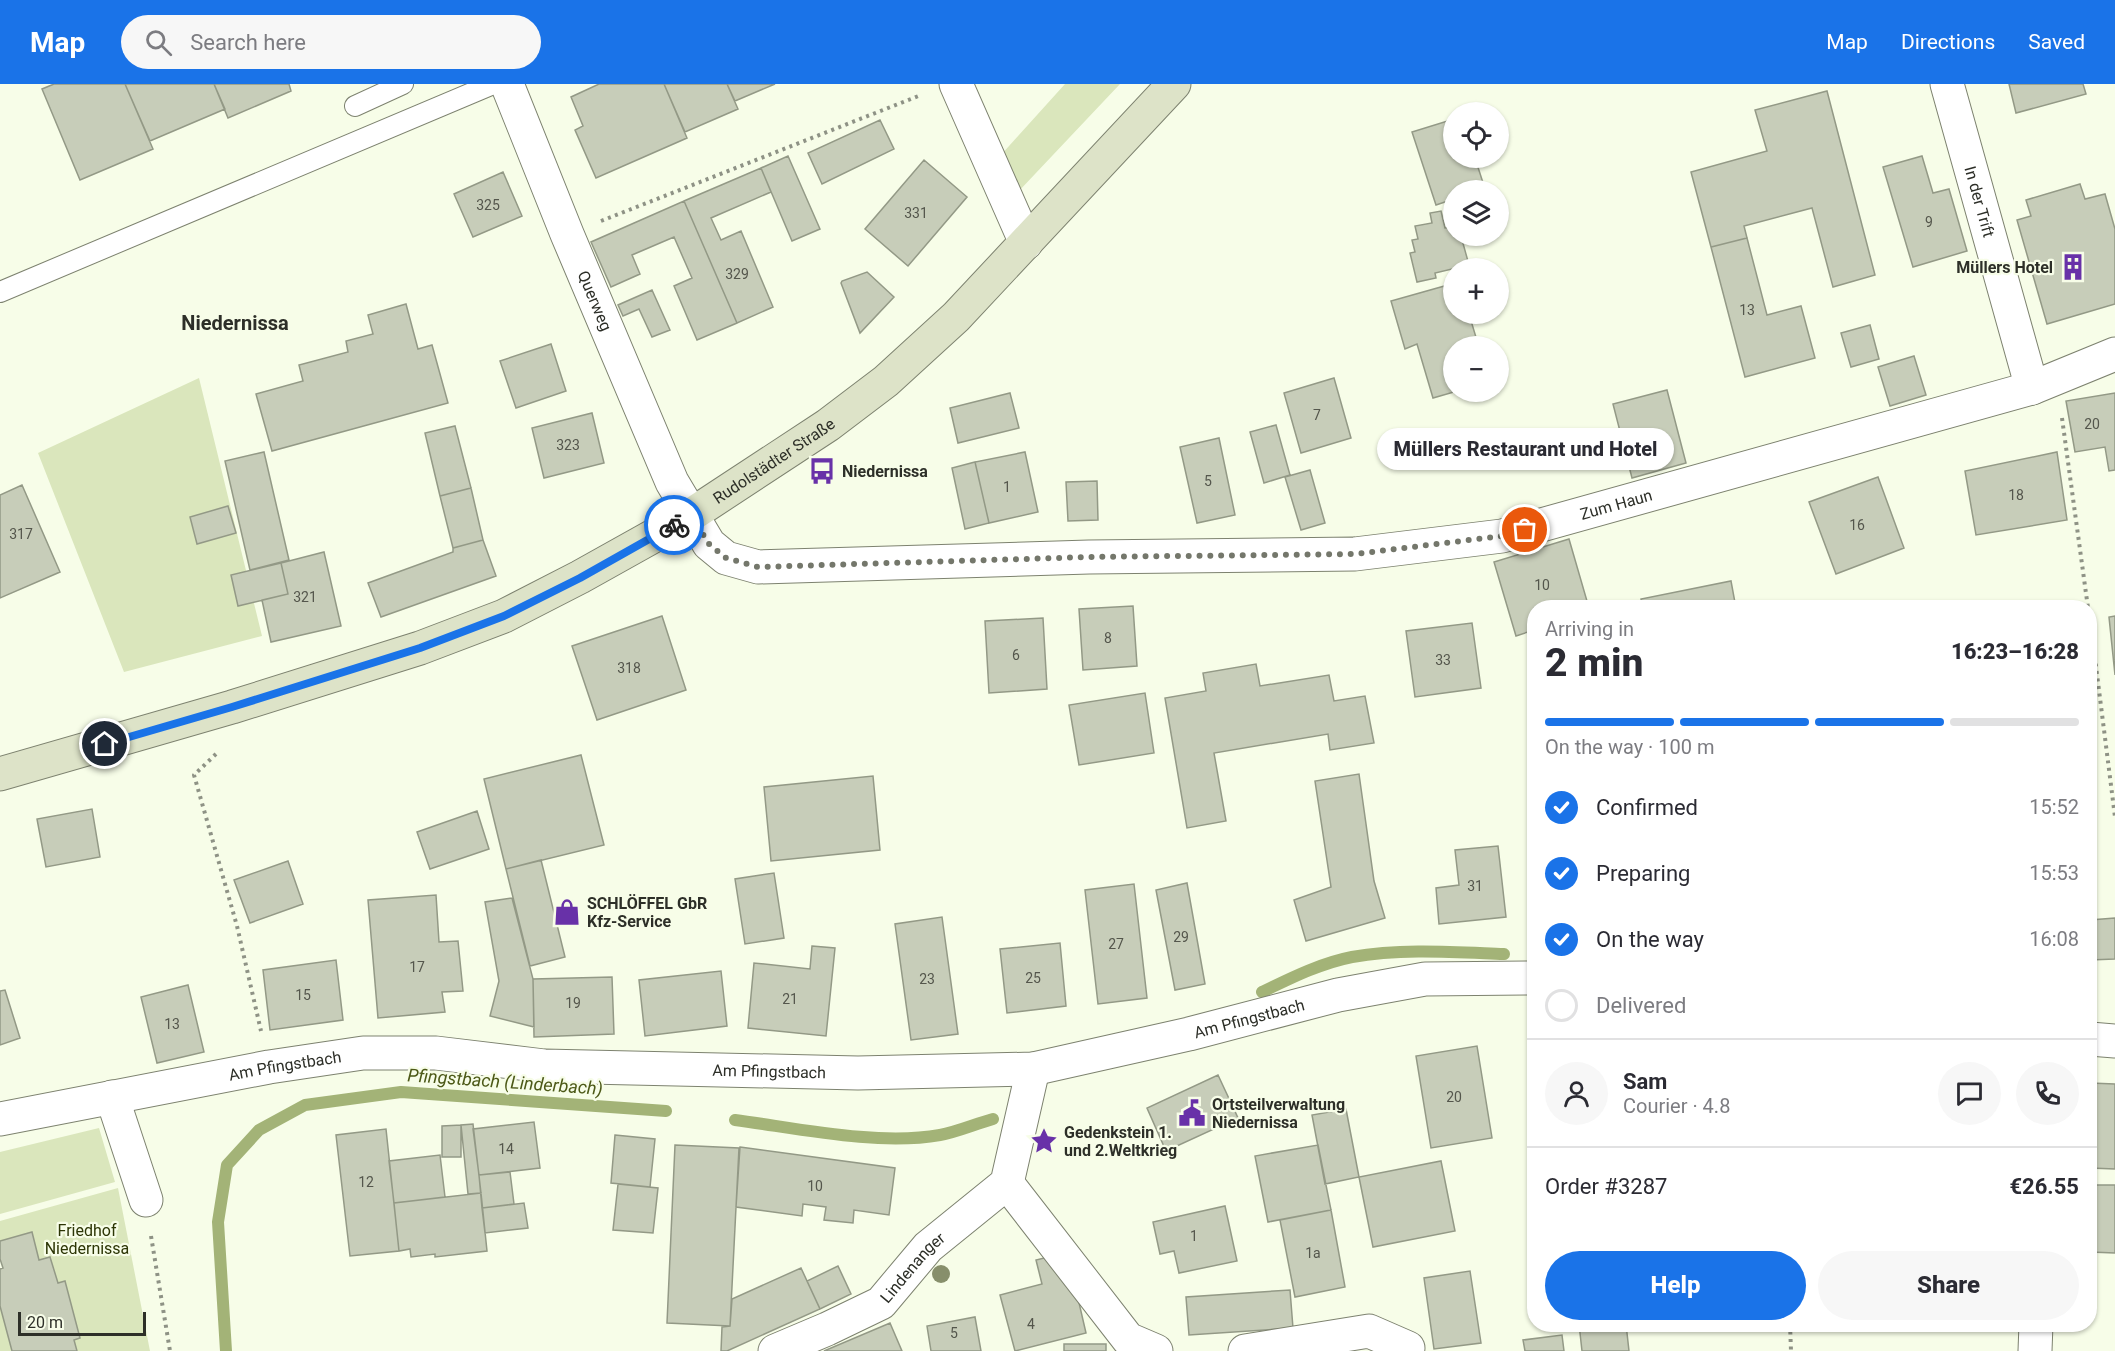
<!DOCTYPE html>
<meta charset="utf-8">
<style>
:root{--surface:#fff;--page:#f7f7f7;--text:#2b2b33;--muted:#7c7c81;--line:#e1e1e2;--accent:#1a73e8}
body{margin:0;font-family:Roboto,sans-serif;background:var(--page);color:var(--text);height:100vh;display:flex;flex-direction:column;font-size:22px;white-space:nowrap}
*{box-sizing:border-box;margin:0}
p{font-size:20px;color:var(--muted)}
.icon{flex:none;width:33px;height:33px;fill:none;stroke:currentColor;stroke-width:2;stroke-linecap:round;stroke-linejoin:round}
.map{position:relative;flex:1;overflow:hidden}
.drawer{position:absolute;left:1527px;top:516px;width:570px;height:732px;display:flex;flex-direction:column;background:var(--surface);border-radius:24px;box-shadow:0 2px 4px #0004}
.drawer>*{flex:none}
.tools{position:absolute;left:1443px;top:18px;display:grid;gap:12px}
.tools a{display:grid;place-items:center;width:66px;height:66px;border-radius:50%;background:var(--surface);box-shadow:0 2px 4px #0004;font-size:30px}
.scale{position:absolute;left:18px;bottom:15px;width:128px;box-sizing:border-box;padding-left:6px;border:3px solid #2d2f28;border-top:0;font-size:16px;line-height:21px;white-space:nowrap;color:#2d2f28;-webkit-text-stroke:4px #f7fde8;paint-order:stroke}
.pin{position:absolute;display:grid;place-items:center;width:51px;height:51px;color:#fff;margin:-26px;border:3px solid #fff;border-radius:50%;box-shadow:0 2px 6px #0007}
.courier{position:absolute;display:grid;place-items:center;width:60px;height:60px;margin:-30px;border:4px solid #1a73e8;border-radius:50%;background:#fff;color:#222;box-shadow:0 2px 8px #0007}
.bubble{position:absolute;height:42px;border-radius:21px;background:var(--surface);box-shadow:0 2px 4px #0004;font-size:20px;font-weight:800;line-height:42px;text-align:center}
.head em{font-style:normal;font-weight:800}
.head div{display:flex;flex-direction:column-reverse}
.head{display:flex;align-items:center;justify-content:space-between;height:102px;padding:0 18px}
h1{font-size:39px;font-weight:800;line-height:45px}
.bar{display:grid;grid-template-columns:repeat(4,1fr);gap:9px 6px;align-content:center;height:72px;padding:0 18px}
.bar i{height:8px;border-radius:4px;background:var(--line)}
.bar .on{background:var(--accent)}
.bar p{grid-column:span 4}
.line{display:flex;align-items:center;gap:15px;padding:0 18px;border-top:2px solid var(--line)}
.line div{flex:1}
.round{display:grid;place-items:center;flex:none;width:63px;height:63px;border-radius:32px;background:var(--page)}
ol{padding:0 18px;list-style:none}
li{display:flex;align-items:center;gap:18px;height:66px}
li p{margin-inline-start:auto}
li .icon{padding:6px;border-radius:50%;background:var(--accent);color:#fff;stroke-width:4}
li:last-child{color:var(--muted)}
li i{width:33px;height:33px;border:3px solid var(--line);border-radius:50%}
.action{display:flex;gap:12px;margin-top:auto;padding:12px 18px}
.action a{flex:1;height:69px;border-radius:36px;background:var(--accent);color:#fff;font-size:24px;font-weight:800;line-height:69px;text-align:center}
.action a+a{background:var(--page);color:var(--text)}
header{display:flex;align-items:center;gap:36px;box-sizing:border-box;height:84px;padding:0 30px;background:var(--accent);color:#fff}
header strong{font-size:28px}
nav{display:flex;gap:33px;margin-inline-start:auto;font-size:21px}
.search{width:420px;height:54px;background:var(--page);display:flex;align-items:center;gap:15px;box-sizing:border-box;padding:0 21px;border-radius:33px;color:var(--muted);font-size:22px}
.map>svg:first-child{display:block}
.green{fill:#dae6bc}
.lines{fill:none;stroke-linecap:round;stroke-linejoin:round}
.stream{stroke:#a3b377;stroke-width:12}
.building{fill:#c7cdb9;stroke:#939986;stroke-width:1.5}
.lane-casing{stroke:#7d826f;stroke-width:22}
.street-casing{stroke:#7d826f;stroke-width:35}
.secondary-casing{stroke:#7d826f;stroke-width:35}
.path{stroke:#8e9285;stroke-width:4;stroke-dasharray:3 4.5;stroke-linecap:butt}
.lane{stroke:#fff;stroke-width:20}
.street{stroke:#fff;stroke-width:33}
.secondary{stroke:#dde3c8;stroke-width:33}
.tree{fill:#878f6b}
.done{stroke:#74776b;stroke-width:6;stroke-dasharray:0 10.8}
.route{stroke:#1a73e8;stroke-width:8}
.labels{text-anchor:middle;stroke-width:4.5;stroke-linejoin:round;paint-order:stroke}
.number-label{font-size:14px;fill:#54564c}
.street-label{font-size:16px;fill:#2d2f28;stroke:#f7fde8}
.poi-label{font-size:16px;font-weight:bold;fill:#2d2f28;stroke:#f7fde8;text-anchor:start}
.park-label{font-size:16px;fill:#2c3505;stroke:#f7fde8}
.water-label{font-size:18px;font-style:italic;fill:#4c5917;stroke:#f7fde8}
.quarter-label{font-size:20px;font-weight:bold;fill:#2d2f28;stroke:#f7fde8}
</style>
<header>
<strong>Map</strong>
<div class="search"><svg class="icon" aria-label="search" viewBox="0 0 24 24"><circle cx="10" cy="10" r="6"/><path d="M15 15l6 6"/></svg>Search here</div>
<nav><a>Map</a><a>Directions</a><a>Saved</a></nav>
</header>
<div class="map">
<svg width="2115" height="1267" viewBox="0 0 2115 1267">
<rect width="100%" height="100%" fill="#f7fde8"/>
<path class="green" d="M1065 0H1120L1018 108 1000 72Z
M199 294 262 552 124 588 38 369Z
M99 1044 115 1098 0 1130V1068Z
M118 1104 150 1267H77L74 1256 80 1254 65 1197 58 1199 50 1173 39 1176 32 1148 0 1157V1137Z
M0 1222 12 1267H0Z"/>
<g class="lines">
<path class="stream" d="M1262 908C1291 894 1321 879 1352 873 1402 864 1454 868 1504 870
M735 1036C796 1044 878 1062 940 1051 957 1048 975 1040 993 1035
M226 1267 218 1138 227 1081 259 1046 305 1021 401 1008 666 1027"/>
</g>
<path class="building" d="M54 0H125L153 65 80 96 42 5Z
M125 0H214L225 25 150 57Z
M214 0H289L291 7 228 34Z
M599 0H664L687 54 596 94 575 46 583 42 571 13Z
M664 0H727L738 25 685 48Z
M727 0H775L735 17Z
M2009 0H2083L2086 10 2016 29Z
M1827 7 1875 191 1833 203 1812 124 1744 142 1747 154 1711 163 1691 88 1767 67 1755 26Z
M1454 35V74H1475L1485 105 1479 106H1454V115L1436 121 1412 48Z
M880 36 894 65 822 100 808 69Z
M788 72 820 145 792 157 761 84Z
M1922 72 1933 109 1949 105 1967 167 1913 183 1883 83Z
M924 76 967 113 908 182 865 145Z
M761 84 771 108 711 134 721 156 741 147 773 223 737 239 684 117Z
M503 88 522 132 473 153 454 110Z
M2080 100 2085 115 2105 110 2115 145V220L2047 240 2017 136 2031 132 2026 116Z
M684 117 737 239 697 256 674 202 692 194 674 153 632 171 640 190 611 203 591 158Z
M1441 127 1445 144 1454 143V152H1461L1469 181 1435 189 1436 194 1417 198 1410 169 1415 168 1412 156 1418 155 1415 142 1432 139 1430 129Z
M1747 154 1767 231 1801 222 1815 274 1745 293 1711 163Z
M867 188 894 213 860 249 841 199 842 197Z
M1448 201 1454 220V230H1456L1457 232 1469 230 1478 260 1484 258 1486 262H1454V308L1433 314 1417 260 1405 265 1391 217Z
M652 206 670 246 652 253 639 225 623 232 618 221Z
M406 220 418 265 432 261 448 319 272 367 256 310 303 297 299 281 348 268 346 257 373 250 368 231Z
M1870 241 1879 275 1851 283 1841 249Z
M551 260 566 307 516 324 500 277Z
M1914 272 1926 311 1890 322 1878 283Z
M1334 294 1351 354 1301 369 1284 309Z
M1667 306 1686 379 1632 394 1613 320Z
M1010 309 1019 344 958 359 950 324Z
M2115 309V386L2109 387 2105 363 2075 368 2066 317Z
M592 329 604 379 544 394 532 344Z
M1276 341 1290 391 1264 399 1250 348Z
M455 342 471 404 440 412 425 349Z
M1219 354 1235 431 1197 439 1180 363Z
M264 368 289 476 250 486 225 377Z
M1025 368 1038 428 989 439 975 378Z
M2057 368 2067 436 1976 451 1965 387Z
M975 378 989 439 965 445 952 384Z
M1310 386 1325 439 1301 446 1285 393Z
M1878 393 1904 464 1836 490 1809 418Z
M1097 397 1098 436 1068 437 1066 398Z
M22 401 60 488 0 514V411Z
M471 404 483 456 453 464 440 412Z
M228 422 236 449 197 460 190 433Z
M1569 455 1589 524H1534V546L1516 552 1494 478Z
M483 456 496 492 381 533 368 499 453 468V464Z
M324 468 341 542 271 558 262 516 288 510 281 479Z
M281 479 288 510 238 522 231 491Z
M1731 497 1736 524H1643L1641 515Z
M2040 518V524H1980Z
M1133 522 1137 582 1083 586 1079 525Z
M662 532 686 606 597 636 572 562Z
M2115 532V591L2109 533Z
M1043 534 1047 605 989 609 985 537Z
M1472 539 1481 604 1415 613 1406 547Z
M1256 580 1260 602 1329 591 1334 617 1365 612 1374 659 1330 666 1328 650 1214 669 1226 737 1187 744 1165 614 1206 607 1203 589Z
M1145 609 1154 669 1079 681 1069 621Z
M581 671 604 761 506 785 484 695Z
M1359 690 1374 797 1385 834 1306 857 1294 816 1331 803 1315 697Z
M873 692 880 766 771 777 764 703Z
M92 725 100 773 46 783 37 735Z
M477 727 489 765 430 785 417 748Z
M1498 762 1506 833 1439 840 1436 804 1459 801 1455 766Z
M541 776 565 873 530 882 506 785Z
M288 777 303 820 250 839 234 796Z
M774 789 784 854 745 860 735 795Z
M1187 799 1205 900 1175 906 1156 806Z
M1134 800 1147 914 1098 920 1085 806Z
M436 811 439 858 458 857 463 907 442 908 445 928 378 934 368 816Z
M512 814 533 895 534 943 490 932 499 897 485 818Z
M942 833 958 950 911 956 895 840Z
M2115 834V875L2090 876V836Z
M1060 859 1066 922 1007 929 1000 865Z
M812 862 835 864 826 952 748 944 754 879 810 885Z
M336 876 343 936 270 946 263 886Z
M721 887 727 942 645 952 639 896Z
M612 893 614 950 534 953 533 895Z
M188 901 204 968 157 979 141 913Z
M5 906 20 954 0 961V907Z
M1477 962 1492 1054 1431 1064 1416 972Z
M1218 991 1238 1034 1166 1067 1147 1024Z
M2090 999 2115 1000V1085L2090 1084Z
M1346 1025 1359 1093 1325 1100 1312 1031Z
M534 1038 540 1084 479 1091 473 1045Z
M473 1040 481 1109 468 1110 461 1041Z
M461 1041V1073H442V1042Z
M386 1045 399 1167 350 1172 336 1051Z
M615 1051 655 1055 650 1103 611 1099Z
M675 1061 739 1064 730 1242 667 1239Z
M1318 1061 1331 1126 1268 1138 1255 1072Z
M740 1063 895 1084 889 1131 854 1126 853 1139 824 1136 826 1123 803 1120 802 1132 736 1123Z
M440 1071 445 1113 394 1119 389 1077Z
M1441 1077 1455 1147 1373 1163 1359 1093Z
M510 1088 514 1120 482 1124 479 1091Z
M618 1100 658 1104 653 1149 613 1146Z
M2090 1101H2115V1169L2090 1168Z
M481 1109 487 1167 435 1173V1170L411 1173 410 1165 399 1167 394 1119Z
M524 1119 528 1144 485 1149 482 1124Z
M1225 1122 1237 1177 1179 1189 1174 1167 1160 1170 1153 1138Z
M1331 1126 1345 1203 1295 1213 1280 1136Z
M32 1148 39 1176 50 1173 58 1199 65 1197 80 1254 74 1256 77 1267H12L0 1222V1185L3 1184 0 1175V1157Z
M1052 1172 1074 1197 1086 1249 1015 1267 1000 1211 1042 1200 1036 1176Z
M838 1182 851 1210 820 1225 807 1197Z
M801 1184 820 1225 727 1267H721L722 1243 730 1242 732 1215Z
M1470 1187 1481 1259 1434 1265 1424 1194Z
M1290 1206 1293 1244 1189 1251 1186 1213Z
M975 1233 981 1267H931L927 1242Z
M890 1239 902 1267H824Z
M1579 1240H1626L1629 1267H1582Z
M1562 1251 1564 1267H1525L1523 1256Z
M1064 1260H1106V1267H1064Z"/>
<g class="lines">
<defs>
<path id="lane" d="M355 22 403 0
M0 208 493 0"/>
<g id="street">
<path id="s1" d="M507 0 567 150 672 398 709 460 726 474 758 483 1089 473 1355 470 1502 452 2032 304 2115 270"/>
<path d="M956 0 1026 159"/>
<path id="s2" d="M1947 0 2032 304"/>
<path d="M2090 955 2115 957"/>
<path d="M112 1013 146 1116"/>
<path id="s3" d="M0 1035 269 983 363 969H436L544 982 858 989 1033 985 1189 950 1338 911 1425 895 1534 894"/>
<path d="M1007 1099 1128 1255 1156 1267"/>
<path id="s4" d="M775 1267 827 1245 881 1219 928 1163 1007 1099 1033 985"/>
<path d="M1245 1267 1369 1247 1408 1264"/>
<path d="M2035 1267 2036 1240"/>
</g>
<g id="secondary">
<path id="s5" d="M0 690 232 623 420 564 504 532 580 493 691 431 828 341 886 297 956 233 1174 0"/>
</g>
</defs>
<use href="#lane" class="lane-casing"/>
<use href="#street" class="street-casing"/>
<use href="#secondary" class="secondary-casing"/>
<path class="path" d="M601 137 921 11
M2062 334 2088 524
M2090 535 2115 733
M216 670 194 691 237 842 261 947
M151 1152 170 1267
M1790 1240 1791 1267"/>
<use href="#lane" class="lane"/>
<use href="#street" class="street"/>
<use href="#secondary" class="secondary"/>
</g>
<circle class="tree" cx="941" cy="1190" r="9"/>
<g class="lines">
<path class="done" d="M674 441 691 431 709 460 726 474 758 483 1089 473 1355 470 1502 452 1525 446"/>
<path class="route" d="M105 660 232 623 420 564 504 532 580 494 674 441"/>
</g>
<defs>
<symbol id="building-bare" viewBox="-9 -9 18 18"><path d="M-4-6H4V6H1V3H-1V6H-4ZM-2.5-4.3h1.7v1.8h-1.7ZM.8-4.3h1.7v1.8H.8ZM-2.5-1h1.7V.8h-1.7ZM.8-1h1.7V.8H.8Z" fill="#6831a8" stroke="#f7fde8" stroke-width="2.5" paint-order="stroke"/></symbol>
<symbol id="bus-bare" viewBox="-9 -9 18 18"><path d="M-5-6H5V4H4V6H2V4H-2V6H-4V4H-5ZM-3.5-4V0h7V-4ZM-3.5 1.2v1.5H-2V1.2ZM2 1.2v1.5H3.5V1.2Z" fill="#6831a8" stroke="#f7fde8" stroke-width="2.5" paint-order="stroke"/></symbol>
<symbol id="shop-bare" viewBox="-9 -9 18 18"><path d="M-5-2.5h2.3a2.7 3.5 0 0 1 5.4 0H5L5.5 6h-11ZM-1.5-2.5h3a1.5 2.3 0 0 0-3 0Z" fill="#6831a8" stroke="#f7fde8" stroke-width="2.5" paint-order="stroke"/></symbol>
<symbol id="civic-bare" viewBox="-9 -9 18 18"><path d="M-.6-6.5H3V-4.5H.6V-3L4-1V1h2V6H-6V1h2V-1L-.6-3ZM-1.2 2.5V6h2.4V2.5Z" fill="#6831a8" stroke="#f7fde8" stroke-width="2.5" paint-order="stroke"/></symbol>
<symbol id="sight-bare" viewBox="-9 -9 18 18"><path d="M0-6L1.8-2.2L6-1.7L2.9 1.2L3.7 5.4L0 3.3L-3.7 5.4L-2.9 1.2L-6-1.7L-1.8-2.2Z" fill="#6831a8" stroke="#f7fde8" stroke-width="2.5" paint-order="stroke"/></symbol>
</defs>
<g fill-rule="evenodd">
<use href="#building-bare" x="2054" y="164" width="38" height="38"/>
<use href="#bus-bare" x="803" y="368" width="38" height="38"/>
<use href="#shop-bare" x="548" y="809" width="38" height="38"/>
<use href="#civic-bare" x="1173" y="1010" width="38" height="38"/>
<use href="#sight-bare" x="1025" y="1038" width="38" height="38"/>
</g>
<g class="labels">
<g class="number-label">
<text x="488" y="126">325</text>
<text x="916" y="134">331</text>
<text x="1929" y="143">9</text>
<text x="737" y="195">329</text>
<text x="1747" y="231">13</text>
<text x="1317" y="336">7</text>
<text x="2092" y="345">20</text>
<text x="568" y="366">323</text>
<text x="1208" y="402">5</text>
<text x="1007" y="408">1</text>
<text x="2016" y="416">18</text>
<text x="1857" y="446">16</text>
<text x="21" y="455">317</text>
<text x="1542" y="506">10</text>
<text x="305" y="518">321</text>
<text x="1108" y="559">8</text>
<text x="1016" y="576">6</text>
<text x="1443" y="581">33</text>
<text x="629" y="589">318</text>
<text x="1475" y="807">31</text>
<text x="1181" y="858">29</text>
<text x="1116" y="865">27</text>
<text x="417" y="888">17</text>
<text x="1033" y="899">25</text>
<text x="927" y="900">23</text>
<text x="303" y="916">15</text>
<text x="790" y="920">21</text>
<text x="573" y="924">19</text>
<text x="172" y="945">13</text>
<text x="1454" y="1018">20</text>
<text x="506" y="1070">14</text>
<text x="366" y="1103">12</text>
<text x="815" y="1107">10</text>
<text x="1194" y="1157">1</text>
<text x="1313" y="1174">1a</text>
<text x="1031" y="1245">4</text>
<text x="954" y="1254">5</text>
</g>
<g class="street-label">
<text dy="6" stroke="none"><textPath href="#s2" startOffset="122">In der Trift</textPath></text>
<text dy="6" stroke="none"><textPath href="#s1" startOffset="234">Querweg</textPath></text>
<text dy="6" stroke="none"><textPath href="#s5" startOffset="840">Rudolstädter Straße</textPath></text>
<text dy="6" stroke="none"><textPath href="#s1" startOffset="1422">Zum Haun</textPath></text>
<text dy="6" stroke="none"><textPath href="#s3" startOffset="1262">Am Pfingstbach</textPath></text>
<text dy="6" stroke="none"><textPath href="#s3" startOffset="290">Am Pfingstbach</textPath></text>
<text dy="6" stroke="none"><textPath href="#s3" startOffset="776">Am Pfingstbach</textPath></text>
<text dy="6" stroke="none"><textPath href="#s4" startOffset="164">Lindenanger</textPath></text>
</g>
<g class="poi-label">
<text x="2053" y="189" text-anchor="end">Müllers Hotel</text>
<text x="842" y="393">Niedernissa</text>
<text x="587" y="825">SCHLÖFFEL GbR<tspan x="587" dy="18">Kfz-Service</tspan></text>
<text x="1212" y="1026">Ortsteilverwaltung<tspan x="1212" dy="18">Niedernissa</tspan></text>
<text x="1064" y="1054">Gedenkstein 1.<tspan x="1064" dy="18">und 2.Weltkrieg</tspan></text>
</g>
<g class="park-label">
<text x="87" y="1152">Friedhof<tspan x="87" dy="18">Niedernissa</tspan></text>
</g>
<g class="water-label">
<text transform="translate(505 998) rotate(4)" y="6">Pfingstbach (Linderbach)</text>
</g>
<g class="quarter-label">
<text x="235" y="246">Niedernissa</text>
</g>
</g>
</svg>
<div class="tools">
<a><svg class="icon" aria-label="locate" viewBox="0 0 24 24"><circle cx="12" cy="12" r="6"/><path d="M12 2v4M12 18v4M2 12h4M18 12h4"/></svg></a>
<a><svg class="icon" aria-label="layers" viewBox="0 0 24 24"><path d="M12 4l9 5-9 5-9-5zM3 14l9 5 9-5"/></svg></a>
<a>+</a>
<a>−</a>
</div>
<div class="scale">20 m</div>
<div class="pin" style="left:1525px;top:446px;background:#ea580c"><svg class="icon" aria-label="bag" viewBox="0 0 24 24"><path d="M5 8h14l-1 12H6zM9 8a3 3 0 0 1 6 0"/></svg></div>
<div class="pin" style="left:105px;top:660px;background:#1f2937"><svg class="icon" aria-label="home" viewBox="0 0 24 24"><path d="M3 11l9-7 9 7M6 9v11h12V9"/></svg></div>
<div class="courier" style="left:674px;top:441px"><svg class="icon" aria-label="bike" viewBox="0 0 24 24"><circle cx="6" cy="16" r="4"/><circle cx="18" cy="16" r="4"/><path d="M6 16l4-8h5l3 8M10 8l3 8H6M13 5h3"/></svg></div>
<div class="bubble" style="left:1377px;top:344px;width:297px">Müllers Restaurant und Hotel</div>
<section class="drawer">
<div class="head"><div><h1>2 min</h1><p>Arriving in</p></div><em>16:23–16:28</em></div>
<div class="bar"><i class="on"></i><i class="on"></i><i class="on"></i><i></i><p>On the way · 100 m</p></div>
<ol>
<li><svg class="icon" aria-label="check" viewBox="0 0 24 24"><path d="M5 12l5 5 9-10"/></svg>Confirmed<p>15:52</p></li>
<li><svg class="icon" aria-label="check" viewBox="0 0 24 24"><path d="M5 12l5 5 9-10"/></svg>Preparing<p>15:53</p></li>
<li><svg class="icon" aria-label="check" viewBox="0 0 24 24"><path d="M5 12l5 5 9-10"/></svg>On the way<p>16:08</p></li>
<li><i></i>Delivered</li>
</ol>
<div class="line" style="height:108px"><a class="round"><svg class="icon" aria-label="person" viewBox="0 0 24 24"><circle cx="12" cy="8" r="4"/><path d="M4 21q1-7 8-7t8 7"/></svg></a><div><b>Sam</b><p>Courier · 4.8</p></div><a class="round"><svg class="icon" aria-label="chat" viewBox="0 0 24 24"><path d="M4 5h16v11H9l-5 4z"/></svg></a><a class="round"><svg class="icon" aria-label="phone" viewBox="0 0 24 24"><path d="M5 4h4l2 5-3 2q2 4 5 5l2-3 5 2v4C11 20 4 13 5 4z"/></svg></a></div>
<div class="line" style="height:78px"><div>Order #3287</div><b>€26.55</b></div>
<div class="action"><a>Help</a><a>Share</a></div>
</section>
</div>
